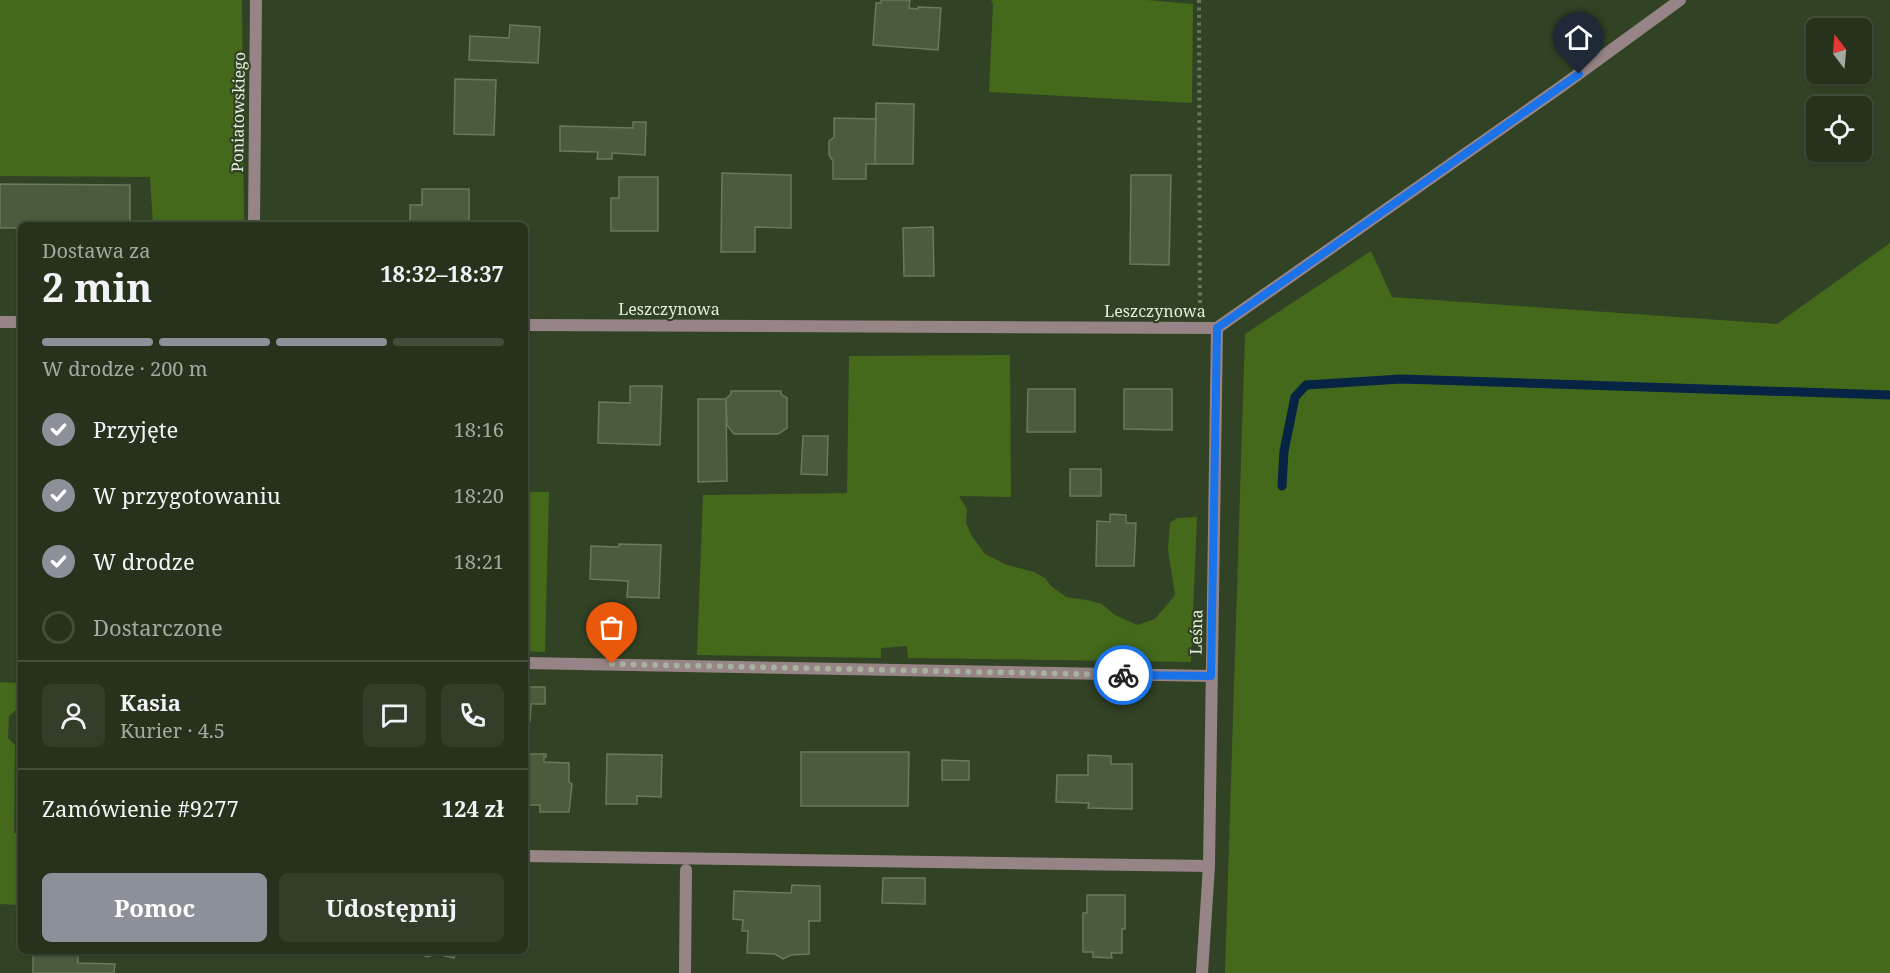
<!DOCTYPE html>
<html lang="pl">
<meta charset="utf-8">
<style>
:root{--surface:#26321c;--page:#323e29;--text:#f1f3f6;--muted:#a4aaa3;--line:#424d3b;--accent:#8c9099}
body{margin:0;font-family:"Noto Serif",serif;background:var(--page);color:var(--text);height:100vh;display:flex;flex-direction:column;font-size:22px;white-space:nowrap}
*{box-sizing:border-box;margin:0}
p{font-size:20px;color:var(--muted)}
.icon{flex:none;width:33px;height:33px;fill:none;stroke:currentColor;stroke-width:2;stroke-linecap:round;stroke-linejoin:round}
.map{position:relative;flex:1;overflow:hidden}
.side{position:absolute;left:18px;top:222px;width:510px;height:732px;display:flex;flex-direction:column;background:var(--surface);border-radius:9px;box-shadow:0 2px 4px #0004,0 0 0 2px var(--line)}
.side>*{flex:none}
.needle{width:39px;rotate:344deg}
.buttons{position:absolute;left:1806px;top:18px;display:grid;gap:12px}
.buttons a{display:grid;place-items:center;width:66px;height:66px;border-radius:9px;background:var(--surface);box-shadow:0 2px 4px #0004,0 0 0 2px var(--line);font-size:30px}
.pin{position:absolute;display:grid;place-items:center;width:51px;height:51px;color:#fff;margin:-62px -26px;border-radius:50% 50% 50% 0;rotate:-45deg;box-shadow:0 0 6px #0007}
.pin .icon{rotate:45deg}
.courier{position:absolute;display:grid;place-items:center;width:60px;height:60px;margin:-30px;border:4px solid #1a73e8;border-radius:50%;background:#fff;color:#222;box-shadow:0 2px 8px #0007}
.headline em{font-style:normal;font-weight:700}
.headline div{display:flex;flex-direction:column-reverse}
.headline{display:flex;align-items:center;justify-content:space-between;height:102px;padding:0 24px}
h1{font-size:39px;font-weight:700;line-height:45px}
.bar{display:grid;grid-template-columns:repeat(4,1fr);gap:9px 6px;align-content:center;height:72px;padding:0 24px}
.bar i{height:8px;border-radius:4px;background:var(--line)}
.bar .current{background:var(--accent)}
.bar p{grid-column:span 4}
.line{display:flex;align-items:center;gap:15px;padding:0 24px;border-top:2px solid var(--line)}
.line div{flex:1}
.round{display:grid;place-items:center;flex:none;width:63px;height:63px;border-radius:9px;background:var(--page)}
ol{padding:0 24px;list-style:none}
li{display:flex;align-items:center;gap:18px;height:66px}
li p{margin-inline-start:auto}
li .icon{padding:6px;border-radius:50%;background:var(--accent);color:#fff;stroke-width:4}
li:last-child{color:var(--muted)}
li i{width:33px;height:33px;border:3px solid var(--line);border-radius:50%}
.primary-button{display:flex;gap:12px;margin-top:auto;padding:12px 24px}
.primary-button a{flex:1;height:69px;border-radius:9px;background:var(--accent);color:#fff;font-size:24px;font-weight:700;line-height:69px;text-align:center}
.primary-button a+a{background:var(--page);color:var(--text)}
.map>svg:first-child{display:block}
.green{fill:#44691a}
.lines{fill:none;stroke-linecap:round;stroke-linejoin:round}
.stream{stroke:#062443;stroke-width:9}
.building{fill:#4b5c3d;stroke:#687a59;stroke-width:1.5}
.path{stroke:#69775d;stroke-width:4;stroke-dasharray:3 4.5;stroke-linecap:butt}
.lane{stroke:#978486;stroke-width:12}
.street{stroke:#978486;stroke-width:12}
.done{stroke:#a6b29d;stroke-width:6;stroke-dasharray:0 10.8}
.route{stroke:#1a73e8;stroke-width:8}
.labels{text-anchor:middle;stroke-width:4.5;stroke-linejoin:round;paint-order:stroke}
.street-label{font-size:16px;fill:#e5efdd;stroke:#324225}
</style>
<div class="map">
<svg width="1890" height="973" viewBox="0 0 1890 973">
<rect width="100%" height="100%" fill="#324225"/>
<path class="green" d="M0 0H242L244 225H153L150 177 0 176Z
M991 0H1147L1193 4 1192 103 989 92 993 4Z
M1890 243V973H1225L1245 334 1371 251 1392 297 1777 324Z
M1010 355 1011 497 959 496 967 509 966 523 972 536 985 554 1007 565 1034 572 1045 578 1051 586 1066 597 1087 600 1102 604 1115 615 1137 625 1155 619 1175 595 1168 550 1170 523 1177 518 1197 517 1191 662 908 658 907 646 881 648V658L697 655 703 495 847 493 849 356Z
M525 492H549L545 652 525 651Z
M0 682 16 683V710L9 716 8 738 15 745 14 833H21V905L0 904Z"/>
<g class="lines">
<path class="stream" d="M1282 486 1284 451 1295 397 1306 385 1401 379 1890 395"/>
</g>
<path class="building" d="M881 0H910L909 8 918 9V7L941 8 938 50 873 45 876 3H881Z
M510 25 540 27 538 63 469 60 470 36 509 38Z
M455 79 496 80 494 135 454 134Z
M876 103 914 104 913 164H875Z
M834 118 876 119 875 164H866V179H833V161L829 155V141L834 137Z
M633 122H646L645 155 612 153V159H597L598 152 560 151V126L633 128Z
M722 173 791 175V228L755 227V252H721Z
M1131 175H1171L1169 265 1130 264Z
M619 177H658V231H611V198H619Z
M0 184 130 185V225H21V228H0Z
M422 189H469V225H410V205H422Z
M933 227 934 276H904L903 228Z
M630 386H662L660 445 598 443 599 402 630 403Z
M1028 389H1075V432H1027Z
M1124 389H1172V430L1124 429Z
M731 391H781V394L787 398V428L778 434H734L727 425 726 399 731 394Z
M698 399H726L727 481 698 482Z
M803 436H828L827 475 801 474Z
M1070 469H1101V496H1070Z
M1110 514 1126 515V523H1136L1134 566H1096L1097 521 1110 522Z
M619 544 661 545 659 598 627 597 628 581 590 579 591 546 619 547Z
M525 687H545V704H531L530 722 529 718H525Z
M801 752H909L908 806H801Z
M525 754H546V757H544V762L569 763V782L572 784 569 812H540V805H525Z
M607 754 662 755 661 797 637 796V804H606Z
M1088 755 1111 756V764H1132V809L1088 808 1089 803 1056 802 1057 775H1088Z
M942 760 969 761V780H942Z
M883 878H925V904L882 903Z
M792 885 820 886V921H809V954L791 955 783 959 775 954 747 953 748 931H742L743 920 733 919 734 891 791 893Z
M1087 895H1125V929H1122V953H1111L1112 958 1093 957V952H1083V913H1087Z
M412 951H456L454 958 436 954 427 957Z
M33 953H78V963L115 964 114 973H33Z"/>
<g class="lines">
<path class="path" d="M1199 0 1200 308"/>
<path class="lane" d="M525 663 1211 676
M525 856 1209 866"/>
<path class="street" d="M254 225 256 0
M0 322H21
M525 325 1217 328 1562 86 1680 0
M685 973 686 870
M1202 973 1209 866 1217 328"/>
</g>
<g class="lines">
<path class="done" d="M612 664 1123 675"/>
<path class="route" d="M1123 675 1211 676 1217 328 1579 74"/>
</g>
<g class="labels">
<g class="street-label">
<text transform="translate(238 112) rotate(-89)" y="6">Poniatowskiego</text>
<text x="669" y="315">Leszczynowa</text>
<text x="1155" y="317">Leszczynowa</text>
<text transform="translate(1196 632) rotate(-89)" y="6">Leśna</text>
</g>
</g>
</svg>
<div class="buttons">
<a><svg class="needle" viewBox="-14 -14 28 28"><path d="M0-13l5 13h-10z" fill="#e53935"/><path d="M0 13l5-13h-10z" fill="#a4aaa3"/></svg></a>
<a><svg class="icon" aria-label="locate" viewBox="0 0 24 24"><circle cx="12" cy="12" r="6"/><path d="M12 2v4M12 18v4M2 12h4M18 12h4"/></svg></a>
</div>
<div class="pin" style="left:612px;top:664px;background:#ea580c"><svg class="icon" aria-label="bag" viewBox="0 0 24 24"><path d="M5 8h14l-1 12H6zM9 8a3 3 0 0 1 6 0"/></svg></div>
<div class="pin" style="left:1579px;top:74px;background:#1f2937"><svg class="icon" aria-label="home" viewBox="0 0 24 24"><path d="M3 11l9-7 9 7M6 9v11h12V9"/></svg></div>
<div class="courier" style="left:1123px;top:675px"><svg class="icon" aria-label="bike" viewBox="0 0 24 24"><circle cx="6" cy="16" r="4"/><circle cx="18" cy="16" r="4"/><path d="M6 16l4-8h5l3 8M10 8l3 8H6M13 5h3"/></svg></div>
<section class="side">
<div class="headline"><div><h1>2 min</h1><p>Dostawa za</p></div><em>18:32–18:37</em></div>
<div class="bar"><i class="current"></i><i class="current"></i><i class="current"></i><i></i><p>W drodze · 200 m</p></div>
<ol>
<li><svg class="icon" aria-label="check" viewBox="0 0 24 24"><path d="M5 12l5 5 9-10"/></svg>Przyjęte<p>18:16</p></li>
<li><svg class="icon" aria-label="check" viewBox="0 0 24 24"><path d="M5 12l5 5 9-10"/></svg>W przygotowaniu<p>18:20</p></li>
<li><svg class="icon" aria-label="check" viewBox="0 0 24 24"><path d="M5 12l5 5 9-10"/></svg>W drodze<p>18:21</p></li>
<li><i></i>Dostarczone</li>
</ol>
<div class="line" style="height:108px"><a class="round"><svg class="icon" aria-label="person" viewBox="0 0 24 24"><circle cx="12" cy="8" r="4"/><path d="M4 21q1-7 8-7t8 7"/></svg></a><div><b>Kasia</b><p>Kurier · 4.5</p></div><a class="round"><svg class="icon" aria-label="chat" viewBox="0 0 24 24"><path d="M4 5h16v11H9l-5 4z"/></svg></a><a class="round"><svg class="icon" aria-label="phone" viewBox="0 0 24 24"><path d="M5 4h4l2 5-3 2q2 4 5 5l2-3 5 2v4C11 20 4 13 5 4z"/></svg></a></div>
<div class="line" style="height:78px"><div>Zamówienie #9277</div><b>124 zł</b></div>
<div class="primary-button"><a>Pomoc</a><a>Udostępnij</a></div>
</section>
</div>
